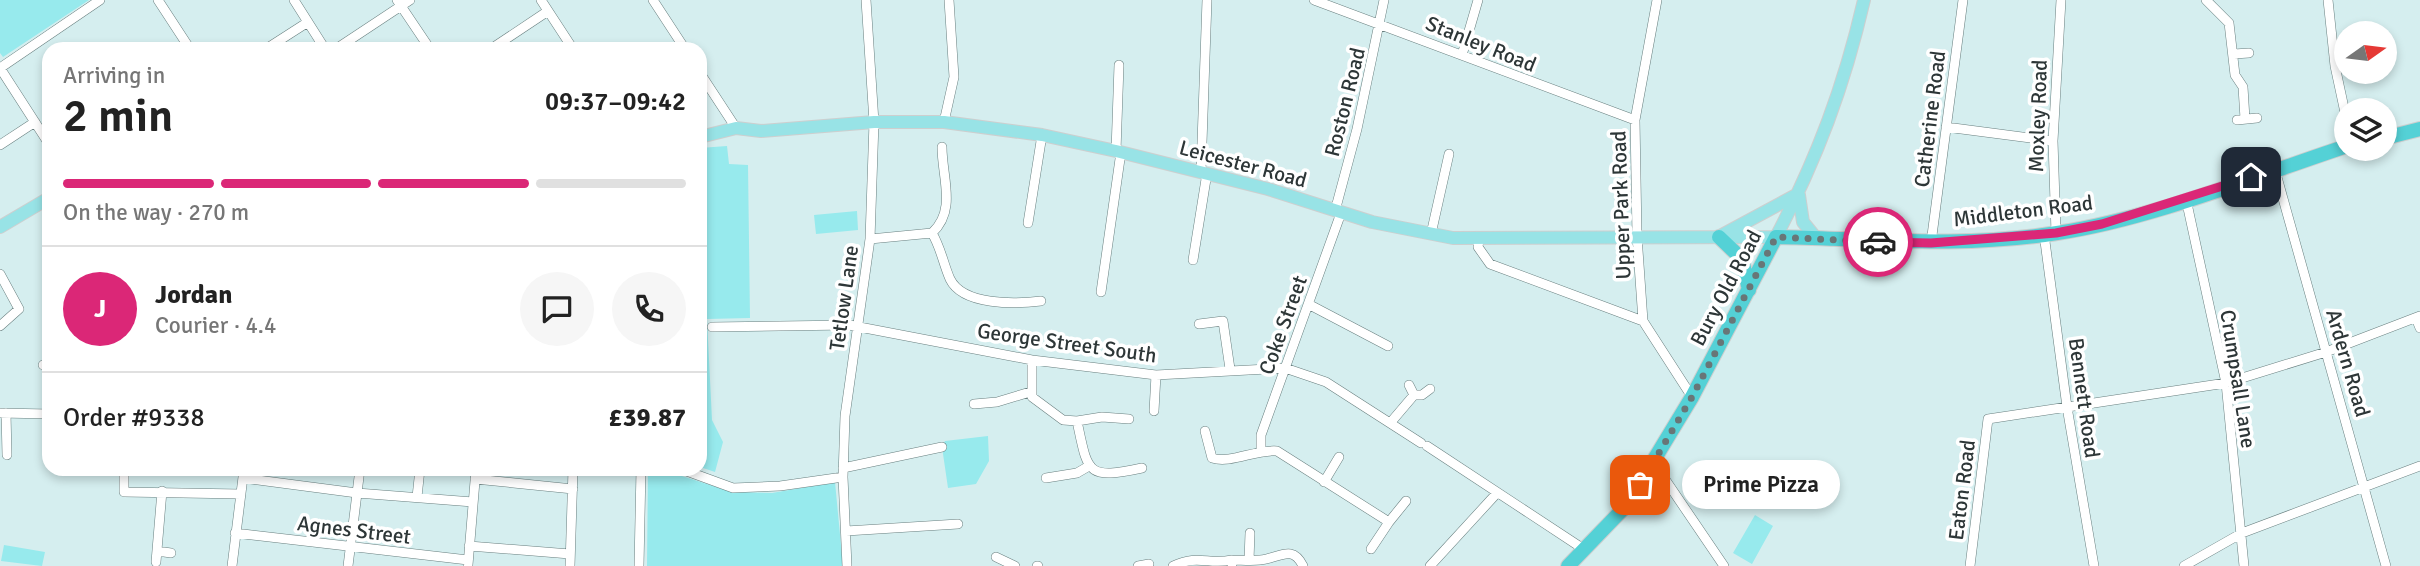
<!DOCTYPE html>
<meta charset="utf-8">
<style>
:root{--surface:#fff;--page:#f6f6f6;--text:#222;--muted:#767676;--line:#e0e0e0;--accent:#db2777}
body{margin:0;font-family:Signika,sans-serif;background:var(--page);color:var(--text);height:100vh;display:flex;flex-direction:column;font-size:26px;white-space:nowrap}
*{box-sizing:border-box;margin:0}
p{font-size:23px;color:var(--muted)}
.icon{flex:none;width:38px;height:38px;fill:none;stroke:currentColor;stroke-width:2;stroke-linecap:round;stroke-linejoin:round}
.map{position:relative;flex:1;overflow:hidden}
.side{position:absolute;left:42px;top:42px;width:665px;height:434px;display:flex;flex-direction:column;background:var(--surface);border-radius:21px;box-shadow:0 4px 10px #0003}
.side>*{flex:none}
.needle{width:46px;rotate:76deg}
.buttons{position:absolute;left:2334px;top:21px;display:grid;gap:14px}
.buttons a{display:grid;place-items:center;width:63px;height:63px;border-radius:50%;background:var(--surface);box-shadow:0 4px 10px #0003;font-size:35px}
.pin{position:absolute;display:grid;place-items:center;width:60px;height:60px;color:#fff;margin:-30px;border-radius:14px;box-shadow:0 4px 10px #0006}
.courier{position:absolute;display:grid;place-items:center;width:70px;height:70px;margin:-35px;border:5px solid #db2777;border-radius:50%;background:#fff;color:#222;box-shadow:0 2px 9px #0007}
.bubble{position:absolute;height:49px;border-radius:24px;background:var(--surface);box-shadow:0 4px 10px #0003;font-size:23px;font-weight:600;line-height:49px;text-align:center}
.summary em{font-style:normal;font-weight:600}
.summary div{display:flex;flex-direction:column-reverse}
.summary{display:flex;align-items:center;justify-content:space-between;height:119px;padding:0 21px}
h1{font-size:46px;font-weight:600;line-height:52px}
.bar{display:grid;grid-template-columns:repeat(4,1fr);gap:10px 7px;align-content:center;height:84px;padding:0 21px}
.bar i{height:9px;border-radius:5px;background:var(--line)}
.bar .selected{background:var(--accent)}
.bar p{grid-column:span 4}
.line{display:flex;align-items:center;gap:18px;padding:0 21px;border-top:2px solid var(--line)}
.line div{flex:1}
.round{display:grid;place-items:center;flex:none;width:74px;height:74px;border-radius:37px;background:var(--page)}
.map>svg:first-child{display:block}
.green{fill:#97eaed}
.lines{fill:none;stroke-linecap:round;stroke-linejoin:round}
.minor-casing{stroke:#687f7f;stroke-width:10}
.major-casing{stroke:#cdcfcf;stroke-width:14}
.highway-casing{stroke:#cdcfcf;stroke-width:16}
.minor{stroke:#fff;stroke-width:9}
.major{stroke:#98e3e6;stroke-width:12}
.highway{stroke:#54d1d6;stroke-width:14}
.done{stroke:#687677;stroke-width:7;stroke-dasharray:0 12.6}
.route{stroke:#db2777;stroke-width:9}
.labels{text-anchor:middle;stroke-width:7;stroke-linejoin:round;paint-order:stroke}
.street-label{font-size:21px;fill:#2d3637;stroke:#fff}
</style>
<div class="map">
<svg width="2420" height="566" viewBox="0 0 2420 566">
<rect width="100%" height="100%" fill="#d5eeef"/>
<path class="green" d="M0 0H89L3 57 0 53Z
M727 146 729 164 748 165 750 318 707 319 712 420 723 442 715 472 700 467V148Z
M857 211 858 230 816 234 814 215Z
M988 436 989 461 976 484 948 488 942 447 945 441Z
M648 469H660L732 492 772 493 835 482 843 566H647Z
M1755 515 1773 526 1752 564 1733 553Z
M4 545 45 552 42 566 1 561Z"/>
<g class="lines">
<defs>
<path id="minor" d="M158 0 190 49
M294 0 325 49
M397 0 430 49
M541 0 573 49
M653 0 685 49
M1314 0 1635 120
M1657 0 1635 120 1637 236 1643 321 1692 397
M2206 0 2229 23 2235 75 2243 87 2245 119
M2328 0 2335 66 2347 122
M266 49 308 22
M336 49 410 0
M491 49 548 11
M2234 54 2249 53
M1462 55 1478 0
M0 68 100 0
M0 68 49 144
M700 73 736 128
M2237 120 2257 118
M944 122 954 77 949 0
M1946 127 2053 141
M0 145 35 122
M1116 151 1119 65
M2275 170 2386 566
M1201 171 1207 0
M2186 199 2226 383 2244 566
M1335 211 1357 129 1384 0
M1028 223 1042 135
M932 233C957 210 942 178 942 147
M2056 233 2053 141 2061 0
M1431 234 1449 154
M2044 234 2067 407 2094 566
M870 239 932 233C941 248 943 263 950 279 963 306 1016 304 1041 301
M1479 239 1478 247 1490 264 1643 321
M1931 243 1963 0
M1193 260 1207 173
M0 274 19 309 0 326
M1101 292 1121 152
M1310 305 1388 346
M2416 318 2420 328
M1199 324 1223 321 1230 369
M712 327 849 325 1032 360 1156 375 1285 368 1326 382 1421 443
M1032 360V397L1063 420 1077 421C1088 473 1086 480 1142 468
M43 365H49
M1409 385 1414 395
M974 404 997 402 1030 392
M1154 411 1156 375
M0 413 49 414
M6 413 7 455
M1077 421 1102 417 1129 419
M1391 422 1414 395H1422L1430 389
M1205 431 1212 458C1231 464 1256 449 1277 451L1389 522 1371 549
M1427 446 1585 550
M1261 450V435L1341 213
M1654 463 1724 566
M843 468 942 447
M124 469V492L241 494
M681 469 733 488 780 486 843 477
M243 478 357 493 473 502
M1046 478 1077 473 1089 466
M475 479 573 489
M1324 482 1339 457
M417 497 420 469
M1389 522 1406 501
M846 531 958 524
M235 533 468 560
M469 546 570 554
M157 551 171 553
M996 557 1015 566
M1232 560C1241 560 1251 561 1260 560 1278 559 1292 543 1303 566
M1249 560 1250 533
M156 562 162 491
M468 565 476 469
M232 566 244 469
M348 566 360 469
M570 566 573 469
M639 566 641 469
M847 566 843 477 845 416 870 239 874 122 866 0
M1037 566H1038
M1138 566 1149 564
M1173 566C1199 554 1207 565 1232 560V564
M1430 566 1497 493
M1970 566 1988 419 2226 383 2326 352 2420 316
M2184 566 2242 533 2420 466"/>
<path id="major" d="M700 137 736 128 761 131 874 122H944L1042 135 1116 151 1268 189 1372 222 1453 238 1776 237C1817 158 1844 87 1864 0
M1799 195 1803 222 1816 238
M0 227 49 198
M1722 235 1798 194"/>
<path id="highway" d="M2385 138 2420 129
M1719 237 1742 259 1749 290
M1568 566 1626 506 1692 397 1776 237C1870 239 1964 248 2057 233 2151 219 2256 176 2347 146"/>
</defs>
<use href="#minor" class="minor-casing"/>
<use href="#major" class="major-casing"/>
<use href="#highway" class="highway-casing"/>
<use href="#minor" class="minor"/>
<use href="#major" class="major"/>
<use href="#highway" class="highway"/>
</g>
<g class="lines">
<path class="done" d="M1640 485 1692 397 1776 237 1878 242"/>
<path class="route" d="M1878 242 1931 243 2056 233 2102 224 2251 177"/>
</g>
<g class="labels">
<g class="street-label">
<text transform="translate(1481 44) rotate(22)" y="7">Stanley Road</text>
<text transform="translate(1345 102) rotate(-76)" y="7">Roston Road</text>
<text transform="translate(2038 116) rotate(-88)" y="7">Moxley Road</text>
<text transform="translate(1930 119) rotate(-83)" y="7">Catherine Road</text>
<text transform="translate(1243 164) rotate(15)" y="7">Leicester Road</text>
<text transform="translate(1621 205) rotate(-92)" y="7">Upper Park Road</text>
<text transform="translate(2023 211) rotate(-7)" y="7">Middleton Road</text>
<text transform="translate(1726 288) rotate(-62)" y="7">Bury Old Road</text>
<text transform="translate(844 298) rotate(-82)" y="7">Tetlow Lane</text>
<text transform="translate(1283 325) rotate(-70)" y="7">Coke Street</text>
<text transform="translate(1067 343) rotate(8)" y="7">George Street South</text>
<text transform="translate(2348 363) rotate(74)" y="7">Ardern Road</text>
<text transform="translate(2238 379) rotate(81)" y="7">Crumpsall Lane</text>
<text transform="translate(2084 398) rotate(82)" y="7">Bennett Road</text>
<text transform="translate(1962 490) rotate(-83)" y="7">Eaton Road</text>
<text transform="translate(354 530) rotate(7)" y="7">Agnes Street</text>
</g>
</g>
</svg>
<div class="buttons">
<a><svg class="needle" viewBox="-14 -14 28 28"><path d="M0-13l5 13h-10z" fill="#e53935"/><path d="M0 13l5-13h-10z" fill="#767676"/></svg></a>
<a><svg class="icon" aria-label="layers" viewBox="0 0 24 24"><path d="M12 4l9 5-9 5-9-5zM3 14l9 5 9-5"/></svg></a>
</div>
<div class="pin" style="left:1640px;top:485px;background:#ea580c"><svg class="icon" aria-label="bag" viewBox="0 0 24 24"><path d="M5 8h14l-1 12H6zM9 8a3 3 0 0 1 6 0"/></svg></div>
<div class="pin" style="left:2251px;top:177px;background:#1f2937"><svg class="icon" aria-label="home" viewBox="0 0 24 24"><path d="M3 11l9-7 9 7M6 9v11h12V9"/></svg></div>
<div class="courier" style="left:1878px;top:242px"><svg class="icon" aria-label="car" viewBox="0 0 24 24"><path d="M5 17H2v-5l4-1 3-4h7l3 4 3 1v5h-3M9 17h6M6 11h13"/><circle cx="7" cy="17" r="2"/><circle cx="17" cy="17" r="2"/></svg></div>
<div class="bubble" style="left:1682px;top:460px;width:158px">Prime Pizza</div>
<section class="side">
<div class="summary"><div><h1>2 min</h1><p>Arriving in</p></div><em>09:37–09:42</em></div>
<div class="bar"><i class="selected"></i><i class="selected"></i><i class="selected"></i><i></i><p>On the way · 270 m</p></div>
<div class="line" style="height:126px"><b class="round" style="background:var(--accent);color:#fff">J</b><div><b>Jordan</b><p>Courier · 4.4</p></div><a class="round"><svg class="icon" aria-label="chat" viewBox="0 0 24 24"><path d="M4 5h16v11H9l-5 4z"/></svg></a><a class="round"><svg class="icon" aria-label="phone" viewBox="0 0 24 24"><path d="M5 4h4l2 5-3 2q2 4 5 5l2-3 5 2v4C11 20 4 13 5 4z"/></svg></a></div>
<div class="line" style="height:91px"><div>Order #9338</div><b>£39.87</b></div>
</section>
</div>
